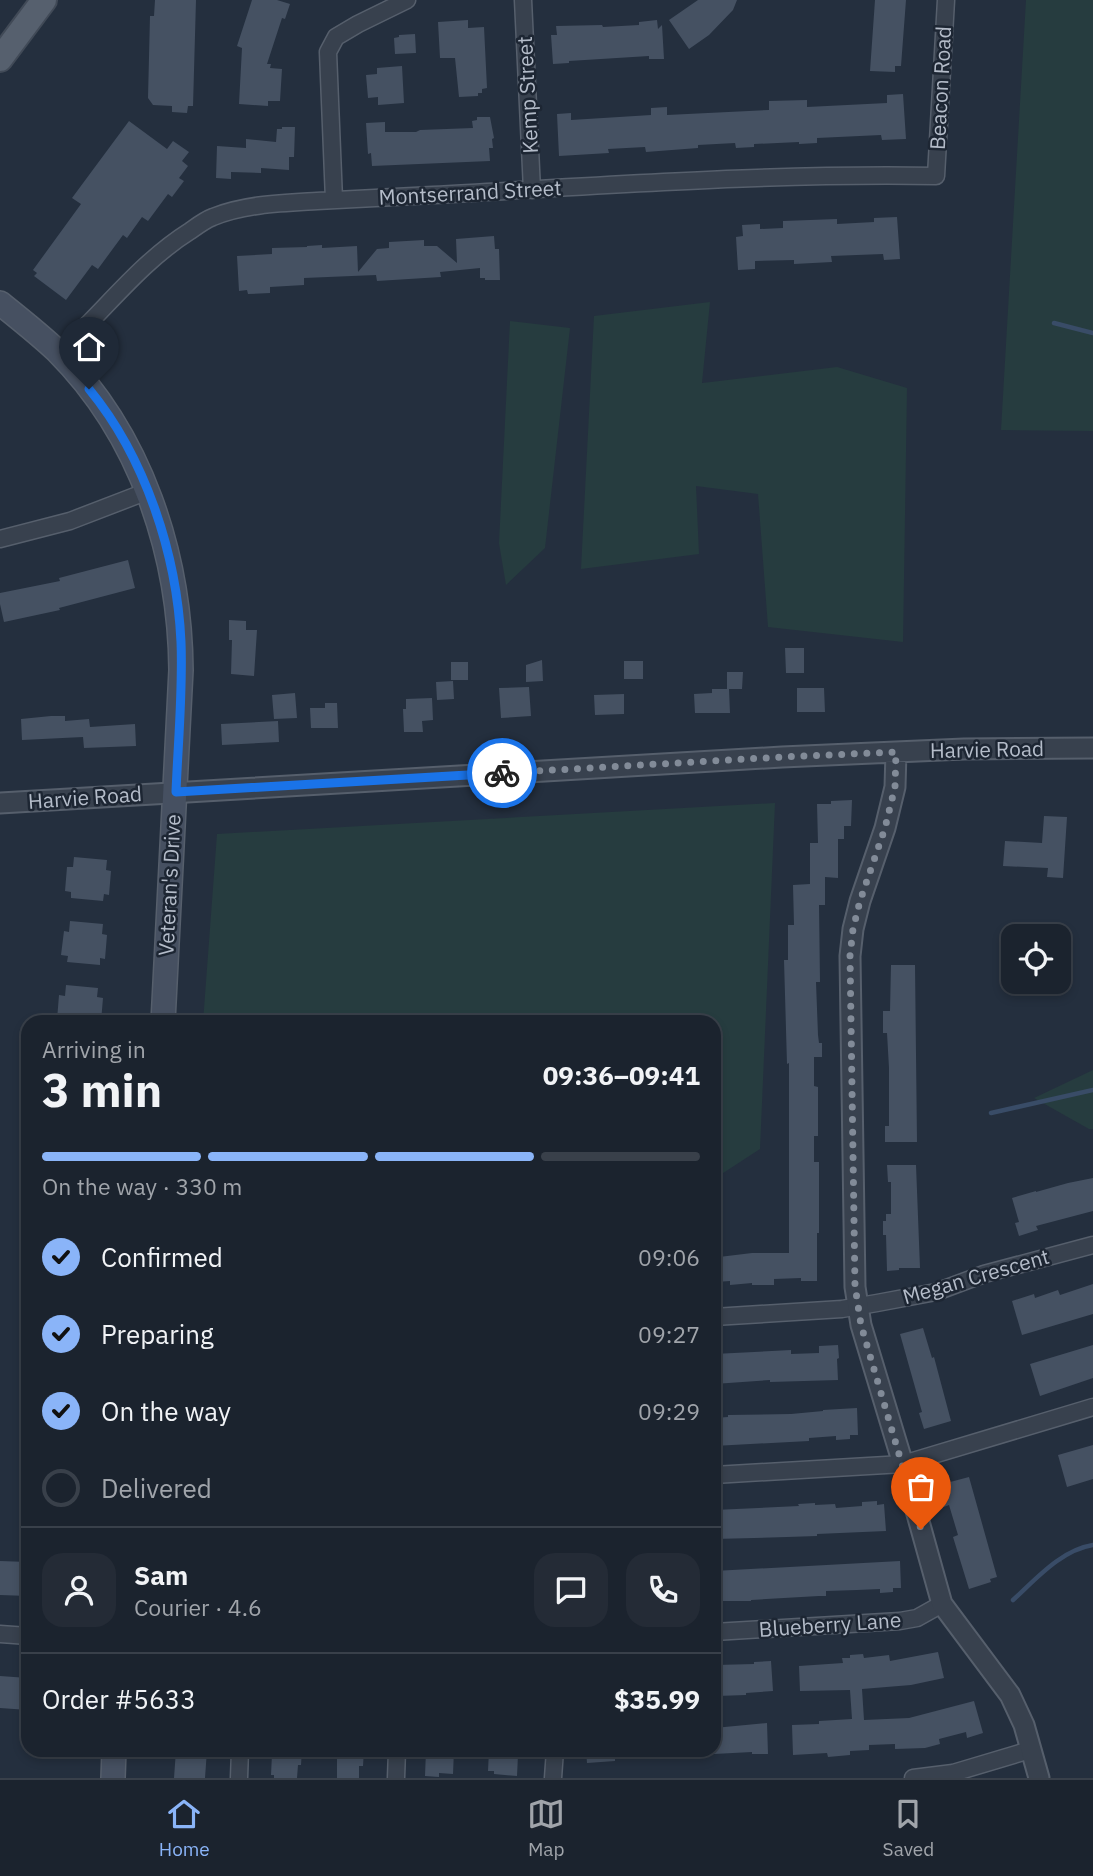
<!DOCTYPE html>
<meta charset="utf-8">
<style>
:root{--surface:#1b232e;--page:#242b36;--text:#f1f3f6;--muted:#a0a4aa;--line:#39404a;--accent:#8ab4f8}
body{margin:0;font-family:"IBM Plex Sans",sans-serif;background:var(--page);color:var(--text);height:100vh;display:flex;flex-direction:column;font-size:26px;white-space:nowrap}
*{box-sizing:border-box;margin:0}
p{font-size:23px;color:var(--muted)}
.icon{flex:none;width:38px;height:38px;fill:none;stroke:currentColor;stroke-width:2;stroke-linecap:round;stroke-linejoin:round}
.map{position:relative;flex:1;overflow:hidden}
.sheet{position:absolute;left:21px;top:1015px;width:700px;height:742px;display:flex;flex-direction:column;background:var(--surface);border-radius:21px;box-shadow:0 4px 10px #0003,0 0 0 2px var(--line)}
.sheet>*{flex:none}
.controls{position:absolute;left:1001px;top:924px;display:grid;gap:14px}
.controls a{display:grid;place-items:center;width:70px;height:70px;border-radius:14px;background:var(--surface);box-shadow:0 4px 10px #0003,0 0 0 2px var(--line);font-size:35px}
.pin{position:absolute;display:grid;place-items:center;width:60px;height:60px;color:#fff;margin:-72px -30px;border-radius:50% 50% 50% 0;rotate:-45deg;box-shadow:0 0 7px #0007}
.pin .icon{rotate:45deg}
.courier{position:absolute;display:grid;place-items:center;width:70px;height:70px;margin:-35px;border:5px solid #1a73e8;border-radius:50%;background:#fff;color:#222;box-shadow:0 2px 9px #0007}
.head em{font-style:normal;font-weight:700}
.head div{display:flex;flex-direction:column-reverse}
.head{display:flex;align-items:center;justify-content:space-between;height:119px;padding:0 21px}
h1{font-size:46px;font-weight:700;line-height:52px}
.bar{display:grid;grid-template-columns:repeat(4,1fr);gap:10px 7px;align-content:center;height:84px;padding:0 21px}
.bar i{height:9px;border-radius:5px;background:var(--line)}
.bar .on{background:var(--accent)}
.bar p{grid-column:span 4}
.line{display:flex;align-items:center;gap:18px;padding:0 21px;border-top:2px solid var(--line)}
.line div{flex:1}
.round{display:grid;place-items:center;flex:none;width:74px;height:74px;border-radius:21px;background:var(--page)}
ol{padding:0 21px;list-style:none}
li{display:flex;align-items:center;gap:21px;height:77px}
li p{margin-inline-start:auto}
li .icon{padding:7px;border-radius:50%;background:var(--accent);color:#111;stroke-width:4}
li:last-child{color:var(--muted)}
li i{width:38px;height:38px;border:4px solid var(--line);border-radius:50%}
.tab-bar{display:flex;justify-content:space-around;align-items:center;height:98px;border-top:2px solid var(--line);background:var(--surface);font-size:19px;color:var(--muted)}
.tab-bar a{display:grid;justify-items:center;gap:4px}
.tab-bar .on{color:var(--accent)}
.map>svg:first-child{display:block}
.green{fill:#263c3f}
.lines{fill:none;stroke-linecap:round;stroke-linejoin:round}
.stream{stroke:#394c67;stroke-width:4.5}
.building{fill:#455162}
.minor-casing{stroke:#565f6c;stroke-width:19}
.tertiary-casing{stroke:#565f6c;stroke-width:23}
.secondary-casing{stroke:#565f6c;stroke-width:26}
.primary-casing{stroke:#414a57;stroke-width:28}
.minor{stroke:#38414e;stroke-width:16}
.tertiary{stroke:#38414e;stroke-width:19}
.secondary{stroke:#465061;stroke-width:23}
.primary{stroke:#56606e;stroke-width:24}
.done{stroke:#828b98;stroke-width:7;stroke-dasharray:0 12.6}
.route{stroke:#1a73e8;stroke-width:9}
.labels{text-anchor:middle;stroke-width:5;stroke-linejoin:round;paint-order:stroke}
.street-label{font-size:21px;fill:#b4bcc9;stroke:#1d2633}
</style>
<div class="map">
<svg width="1093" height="1778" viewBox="0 0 1093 1778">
<rect width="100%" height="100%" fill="#242f3e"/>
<path class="green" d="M1026 0H1093V431L1001 430Z
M710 302 702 383 837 367 907 388 903 642 768 627 758 494 696 486 699 554 581 569 594 316Z
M510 321 570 328 545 548 506 585 499 543Z
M775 803 760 1149 714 1179V1022H203L217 834Z
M1093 1070V1129H1089L1034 1098Z"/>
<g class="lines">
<path class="stream" d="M1054 323 1093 333
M991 1113 1093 1090
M1013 1600C1036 1579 1061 1550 1093 1545"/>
</g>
<path class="building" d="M155 0H196L193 106H188L187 113 172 112V106L153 105 148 98 150 16H154Z
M252 0H277L290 4 285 19 282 18 267 64H271L270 68 282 69 280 101H268V106L239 104 242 48 237 46Z
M698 0H737L733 10 709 35 689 49 669 20Z
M875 0H906L901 66H895V72L870 71Z
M468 20V28L484 27 487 88 482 89V93H478V96L459 97 455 58H440L438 22Z
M657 20 658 29 662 25 664 59H649V56L569 61V63L553 64 551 35H557L556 26 602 25 603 27 639 25V22Z
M415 34 416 53 395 54 394 38 399 37V35Z
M402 66 404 103 378 105V97L368 98 366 75 377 74V68Z
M903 94 906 139 882 140 881 135 817 138V143L799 144V142L754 144V147L736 148 735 143 698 145V148L646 152 645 147 608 149 609 153 559 156 557 114 571 113V120L651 115V108L667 107V115L769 110V101L807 100V107L887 103V95Z
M477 117H490L494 138 492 139 493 148H489L490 161 372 166 371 153 368 154 366 123 385 122V132H416L420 130 473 128 472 121 477 120Z
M129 121 167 149 173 141 189 152 182 161 188 166 179 178 184 181 172 197 168 194 148 221 142 217 127 238 123 235 98 269 92 265 66 300 34 276 37 273 33 270 81 204 72 198Z
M282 127H295L294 157H289V170L261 168V173L231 172V179L216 178 217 146 246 148V139L276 142 277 129H282Z
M897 217 900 259 884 260 883 254 831 256 832 262 794 264V260L755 261V269L738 270 736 237 743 236 742 225 760 224V229L783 228V221L837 219V224L874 222V218Z
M494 236 495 249H499L500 280H485V278H480V268L440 272 441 277 377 281 376 275 304 278V285L270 287V293L248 294 247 290 239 291 237 256 272 254V248L307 247V246L322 245V248L357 246 358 272 377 249 389 248V242L424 240V246H437L457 263 456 239Z
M128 560 135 588 59 608 60 610 4 622 0 604V593L60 581 59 578Z
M229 620 246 621V630H257L254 676 231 674 232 640H229Z
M785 648H804V673H786Z
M542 660 543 681 526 682V665Z
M624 661H643V679H624Z
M451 662H468V680H451Z
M727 672H743L742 689H727Z
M453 681 454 699 437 700 436 682Z
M529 687 531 716 501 718 499 688Z
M797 688H824L825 712H797Z
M712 689H729L730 713H695L694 694 712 693Z
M295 693 297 718 274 719 272 695Z
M624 694V714L595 715 594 695Z
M432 698 433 720 422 721 423 732H404L403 709H406V699Z
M325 703H337L338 728H311L310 708H325Z
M51 716H65V721L89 719 90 727 135 724 136 746 84 748 83 737 22 740 21 719Z
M278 721 279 742 222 745 221 724Z
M852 800 851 826H844V839H838V878L825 877V905H819L820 982H816L818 1035 819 1043H822V1057H814V1086L818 1087V1136H814V1162H819V1233H817V1281H801V1278L774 1279V1285H752V1283L730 1285V1281L716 1282 715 1266H719V1257L752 1253H789V1063L787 1064 784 960H788V925H794L793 885 810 884V843H818L817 804H831V801Z
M1044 816 1067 817 1063 878 1047 877 1048 868 1003 866 1005 841 1042 843Z
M74 857 107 860 106 870 111 871 109 895 104 894 103 901 71 898V892L65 891 67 867H73Z
M70 921 103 924 102 934 107 935 105 959 100 958V965L67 962 68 956 61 955 64 931 69 932Z
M891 965H915L917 1142H885V1126H889V1068L887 1033H883V1011H890Z
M66 985 98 988 97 997 103 998 101 1022H64V1020H57L59 995 65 996Z
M887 1165H916L920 1268H899V1270L887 1271 886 1235H883V1221H886V1214H891V1182H888Z
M1093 1178V1211L1036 1226 1038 1230 1019 1236 1015 1223 1019 1222 1012 1198 1036 1191V1192L1068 1183Z
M1093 1284V1314L1022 1335 1012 1301 1034 1294 1035 1298 1058 1290 1060 1295Z
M923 1328 932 1358 934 1357 951 1421 924 1429 919 1413 922 1412 900 1334Z
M838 1345 839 1358 837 1359 838 1380 770 1382V1380L714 1384V1354L791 1350V1354L819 1353V1346Z
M1093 1345V1378L1040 1396 1030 1364Z
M857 1408 858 1435H850V1439L836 1440V1436L809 1438V1441L714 1446V1418L728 1417V1415L791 1414 823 1411V1410Z
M1093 1445V1479L1067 1487 1058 1455Z
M969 1477 997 1577 990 1579 991 1582 969 1589 953 1537 958 1535 949 1505 941 1508 935 1486Z
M877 1501V1505L884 1504 886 1531 817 1534V1536L787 1537 714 1539V1510L799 1506 798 1504 815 1503V1505L835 1504 836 1508 862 1506V1502Z
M0 1561 28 1562V1596L0 1595Z
M900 1561 901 1588H893V1592L880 1593V1589L857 1590 826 1591V1596H819L751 1600V1601H714V1571Z
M938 1652 944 1678 911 1685 862 1689 864 1720 909 1718 974 1701 983 1733 967 1738 966 1732 939 1739 940 1744 925 1748 895 1749V1744L869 1745V1750L850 1751V1755L828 1757 827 1753 793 1755 792 1725 819 1724V1721L852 1719 850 1690 800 1691 799 1666 843 1663 842 1658H850V1655L863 1654 864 1658 889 1655 890 1661Z
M771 1661 773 1691 746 1693V1695L717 1696 716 1665 754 1664V1662Z
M0 1676 28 1678V1710L0 1708Z
M767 1723 768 1754H752V1752L714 1754V1728Z
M176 1750H207L205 1778H174Z
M276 1750H302L301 1765H298L297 1778H274V1775H271L272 1754H275Z
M337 1750H364L363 1766H359V1778H337Z
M426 1750H454L453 1774 439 1773V1777L425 1776Z
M489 1750H513V1755H518L517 1776 494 1774V1771H488Z
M586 1750H615V1761L587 1763Z"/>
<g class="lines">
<defs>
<path id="minor" d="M523 0 532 190
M334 200 328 52 336 37 358 24 407 0
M58 353C103 313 139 263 190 231 197 226 205 220 213 217 245 204 283 203 317 201 356 199 395 197 433 195 601 186 769 173 936 176L946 0
M0 539 70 521 148 491
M714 1317 842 1309 877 1303 936 1292 984 1274 1093 1245
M714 1475 903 1464 1093 1407
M714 1632 900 1621 917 1618 942 1604
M0 1634 28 1636
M239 1778 240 1750
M396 1778 397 1750
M553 1778 555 1750
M913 1778 953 1773 1030 1750"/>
<path id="tertiary" d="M896 752 895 787 885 828 860 901 853 929 850 956 855 1287 861 1325 903 1464 942 1604 1010 1695 1024 1725 1039 1778
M0 803 782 757 964 749 1093 748"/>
<path id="secondary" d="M0 303C20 319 39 334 57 351 141 435 180 554 181 670L163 1022
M113 1778 114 1750"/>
<path id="primary" d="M0 59 44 0"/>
</defs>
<use href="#minor" class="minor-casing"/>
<use href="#tertiary" class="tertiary-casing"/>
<use href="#secondary" class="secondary-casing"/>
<use href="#primary" class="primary-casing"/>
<use href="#minor" class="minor"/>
<use href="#tertiary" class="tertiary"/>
<use href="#secondary" class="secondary"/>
<use href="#primary" class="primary"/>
</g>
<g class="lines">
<path class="done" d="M502 773 782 757 896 752 895 787 885 828 860 901 853 929 850 956 855 1286 861 1325 921 1529"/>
<path class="route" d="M89 389C145 457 177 554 181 642 183 691 178 742 176 792L502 773"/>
</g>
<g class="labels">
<g class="street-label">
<text transform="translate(941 88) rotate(-87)" y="7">Beacon Road</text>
<text transform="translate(528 95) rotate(-93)" y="7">Kemp Street</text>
<text transform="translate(470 193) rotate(-3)" y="7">Montserrand Street</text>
<text transform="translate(987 750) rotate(-1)" y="7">Harvie Road</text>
<text transform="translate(85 798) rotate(-4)" y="7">Harvie Road</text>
<text transform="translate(170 885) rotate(-87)" y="7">Veteran's Drive</text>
<text transform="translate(976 1277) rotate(-16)" y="7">Megan Crescent</text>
<text transform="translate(830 1625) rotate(-4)" y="7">Blueberry Lane</text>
</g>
</g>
</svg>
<div class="controls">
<a><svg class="icon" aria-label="locate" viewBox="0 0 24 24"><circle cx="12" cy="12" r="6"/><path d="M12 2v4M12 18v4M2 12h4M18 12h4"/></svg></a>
</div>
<div class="pin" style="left:921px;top:1529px;background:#ea580c"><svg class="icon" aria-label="bag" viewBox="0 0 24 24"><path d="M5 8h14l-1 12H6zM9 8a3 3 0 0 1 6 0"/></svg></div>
<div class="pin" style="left:89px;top:389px;background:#1f2937"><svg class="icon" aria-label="home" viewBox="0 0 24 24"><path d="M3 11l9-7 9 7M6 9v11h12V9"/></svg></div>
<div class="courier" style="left:502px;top:773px"><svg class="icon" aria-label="bike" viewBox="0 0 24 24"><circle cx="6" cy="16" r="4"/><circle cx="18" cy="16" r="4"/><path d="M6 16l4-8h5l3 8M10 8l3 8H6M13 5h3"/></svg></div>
<section class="sheet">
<div class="head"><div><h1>3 min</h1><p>Arriving in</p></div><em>09:36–09:41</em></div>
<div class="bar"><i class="on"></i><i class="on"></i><i class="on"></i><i></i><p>On the way · 330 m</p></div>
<ol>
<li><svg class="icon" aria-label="check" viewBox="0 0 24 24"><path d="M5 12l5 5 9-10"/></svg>Confirmed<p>09:06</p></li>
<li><svg class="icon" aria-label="check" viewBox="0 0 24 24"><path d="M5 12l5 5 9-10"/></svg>Preparing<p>09:27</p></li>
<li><svg class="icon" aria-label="check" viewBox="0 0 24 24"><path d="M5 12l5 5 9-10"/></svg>On the way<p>09:29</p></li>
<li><i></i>Delivered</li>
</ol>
<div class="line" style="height:126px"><a class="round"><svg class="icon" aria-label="person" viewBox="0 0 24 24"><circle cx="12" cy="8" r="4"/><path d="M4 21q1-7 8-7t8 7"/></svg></a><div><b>Sam</b><p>Courier · 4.6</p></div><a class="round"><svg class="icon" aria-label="chat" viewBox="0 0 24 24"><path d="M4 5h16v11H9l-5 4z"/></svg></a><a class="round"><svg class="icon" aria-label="phone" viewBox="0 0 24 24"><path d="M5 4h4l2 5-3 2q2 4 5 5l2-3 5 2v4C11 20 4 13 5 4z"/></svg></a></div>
<div class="line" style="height:91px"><div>Order #5633</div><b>$35.99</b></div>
</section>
</div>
<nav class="tab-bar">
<a class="on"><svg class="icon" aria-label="home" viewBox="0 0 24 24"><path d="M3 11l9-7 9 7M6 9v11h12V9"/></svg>Home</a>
<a><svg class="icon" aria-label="map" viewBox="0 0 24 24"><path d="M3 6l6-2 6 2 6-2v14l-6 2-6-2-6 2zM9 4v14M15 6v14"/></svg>Map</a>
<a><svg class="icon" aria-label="saved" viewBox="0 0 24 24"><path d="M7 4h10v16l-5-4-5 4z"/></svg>Saved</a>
</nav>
